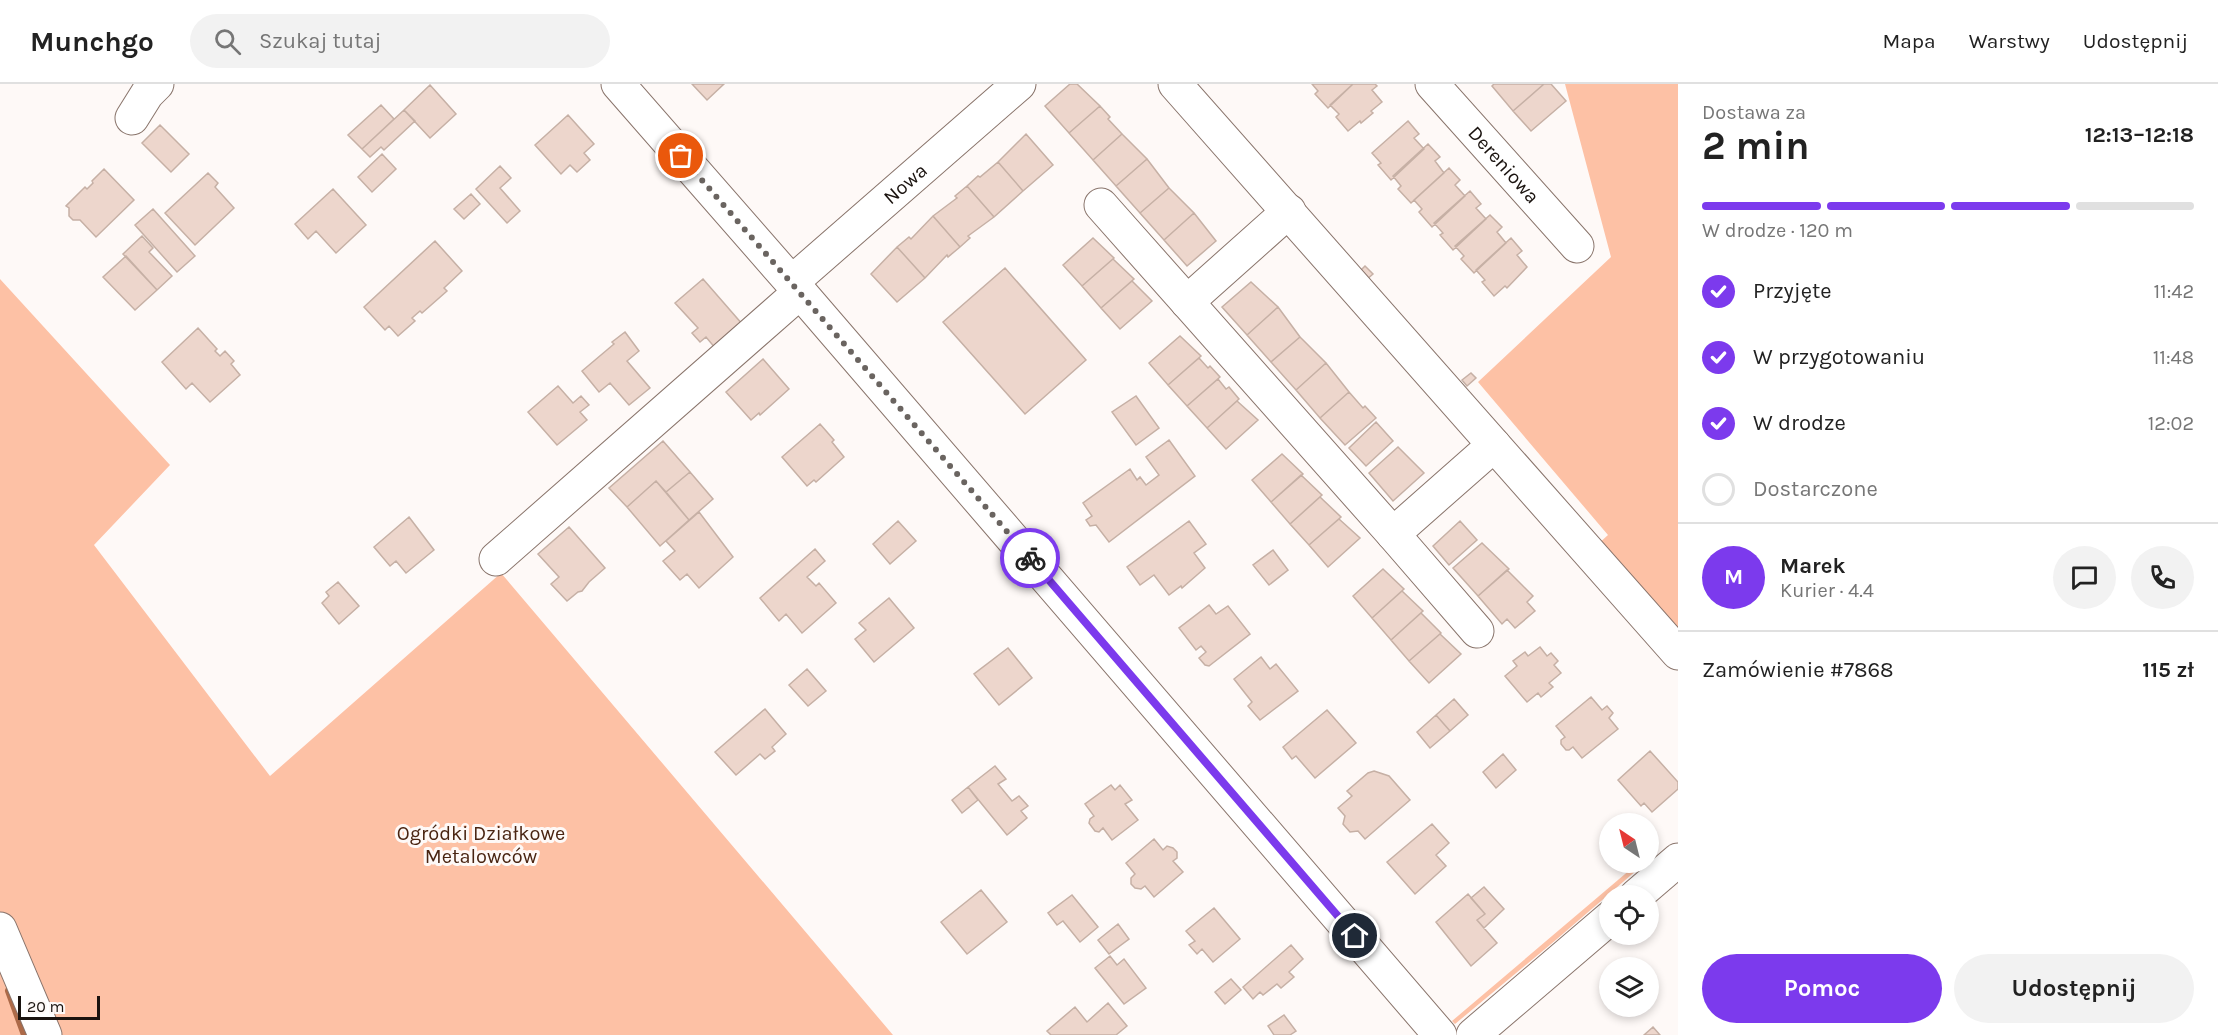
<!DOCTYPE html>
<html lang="pl">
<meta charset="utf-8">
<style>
:root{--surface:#fff;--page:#f2f2f2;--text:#222;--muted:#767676;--line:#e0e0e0;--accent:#7c3aed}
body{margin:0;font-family:Karla,sans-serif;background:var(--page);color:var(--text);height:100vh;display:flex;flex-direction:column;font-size:22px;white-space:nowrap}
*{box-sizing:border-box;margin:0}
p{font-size:20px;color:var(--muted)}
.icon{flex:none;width:33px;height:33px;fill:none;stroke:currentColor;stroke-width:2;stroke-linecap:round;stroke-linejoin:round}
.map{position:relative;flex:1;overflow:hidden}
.sheet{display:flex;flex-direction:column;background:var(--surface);width:540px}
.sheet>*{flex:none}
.needle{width:39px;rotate:325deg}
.tools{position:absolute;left:1599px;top:729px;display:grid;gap:12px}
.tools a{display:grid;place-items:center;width:60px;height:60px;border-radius:50%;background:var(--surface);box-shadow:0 3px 9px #0003;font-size:30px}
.scale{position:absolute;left:18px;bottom:15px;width:82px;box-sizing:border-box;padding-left:6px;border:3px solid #1a130f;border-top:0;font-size:16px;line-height:21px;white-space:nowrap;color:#1a130f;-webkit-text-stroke:4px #fef9f7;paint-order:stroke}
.pin{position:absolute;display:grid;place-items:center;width:51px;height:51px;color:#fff;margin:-26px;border:3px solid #fff;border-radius:50%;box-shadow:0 2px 6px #0007}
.courier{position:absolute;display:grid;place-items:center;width:60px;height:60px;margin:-30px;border:4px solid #7c3aed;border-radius:50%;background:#fff;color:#222;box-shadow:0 2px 8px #0007}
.summary em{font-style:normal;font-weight:700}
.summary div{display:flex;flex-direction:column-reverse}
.summary{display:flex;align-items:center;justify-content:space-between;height:102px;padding:0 24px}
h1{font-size:39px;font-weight:700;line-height:45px}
.bar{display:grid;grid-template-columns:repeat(4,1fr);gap:9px 6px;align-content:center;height:72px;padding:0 24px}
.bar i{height:8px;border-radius:4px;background:var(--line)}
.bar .current{background:var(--accent)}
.bar p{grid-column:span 4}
.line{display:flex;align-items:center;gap:15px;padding:0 24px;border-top:2px solid var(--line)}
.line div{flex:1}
.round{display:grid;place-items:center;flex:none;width:63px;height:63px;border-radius:32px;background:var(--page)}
ol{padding:0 24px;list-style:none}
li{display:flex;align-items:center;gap:18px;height:66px}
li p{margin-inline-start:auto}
li .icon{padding:6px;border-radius:50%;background:var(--accent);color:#fff;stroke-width:4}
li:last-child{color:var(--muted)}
li i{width:33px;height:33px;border:3px solid var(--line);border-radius:50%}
.cta{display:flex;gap:12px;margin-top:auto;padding:12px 24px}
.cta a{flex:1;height:69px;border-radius:36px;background:var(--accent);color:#fff;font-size:24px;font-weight:700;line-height:69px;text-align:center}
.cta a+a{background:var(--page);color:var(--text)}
header{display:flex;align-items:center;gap:36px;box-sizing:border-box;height:84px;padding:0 30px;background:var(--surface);border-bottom:2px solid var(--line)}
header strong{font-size:28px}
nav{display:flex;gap:33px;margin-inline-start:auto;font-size:21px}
.search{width:420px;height:54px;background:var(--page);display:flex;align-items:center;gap:15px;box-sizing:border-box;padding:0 21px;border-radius:33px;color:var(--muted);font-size:22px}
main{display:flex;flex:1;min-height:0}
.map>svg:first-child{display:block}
.green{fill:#fdc1a5}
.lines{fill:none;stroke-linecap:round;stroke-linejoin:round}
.stream{stroke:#ad6a48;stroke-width:8}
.building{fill:#edd6cc;stroke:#c6b0a5;stroke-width:1.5}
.minor-casing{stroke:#89746b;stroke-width:35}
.minor{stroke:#fff;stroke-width:33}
.done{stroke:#6a6460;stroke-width:6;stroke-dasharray:0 10.8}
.route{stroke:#7c3aed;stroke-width:8}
.labels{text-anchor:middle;stroke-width:6;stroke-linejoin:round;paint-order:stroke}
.street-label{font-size:20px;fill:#1a130f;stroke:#fef9f7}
.park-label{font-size:20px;fill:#492411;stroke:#fef9f7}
</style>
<header>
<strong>Munchgo</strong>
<div class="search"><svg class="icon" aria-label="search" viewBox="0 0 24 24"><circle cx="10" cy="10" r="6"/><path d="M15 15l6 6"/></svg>Szukaj tutaj</div>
<nav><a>Mapa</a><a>Warstwy</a><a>Udostępnij</a></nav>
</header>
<main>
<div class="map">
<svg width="1678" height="951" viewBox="0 0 1678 951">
<rect width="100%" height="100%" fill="#fef9f7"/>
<path class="green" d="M1565 0H1678V552L1597 461 1608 451 1478 298 1611 173Z
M0 195 170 381 94 461 270 692 501 489 893 951H0Z
M1638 779H1645L1557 855 1455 940 1452 937Z"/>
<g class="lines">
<path class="stream" d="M9 907 25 951"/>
</g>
<path class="building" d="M692 0H724L707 16Z
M1070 0H1077L1100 22 1069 49 1045 22Z
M1312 0H1353L1328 24 1315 10 1318 7Z
M1353 0H1375L1377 2 1372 6 1382 18 1371 27 1373 29 1361 39 1360 37 1348 47 1336 33 1339 30 1330 21Z
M1494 0H1544L1513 27 1492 2Z
M1544 0H1551L1566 17 1531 47 1513 27Z
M430 1 456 30 430 54 404 26Z
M381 21 394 35 362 65 348 51Z
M1100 22 1110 33 1108 35 1122 50 1093 76 1069 49Z
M404 26 415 37 384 66 381 63 370 73 362 65Z
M568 31 594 60 584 69 590 76 577 88 570 81 561 90 535 61Z
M1408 37 1419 50 1414 54 1424 65 1391 96 1378 81 1381 79 1372 69Z
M160 41 189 70 171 88 142 59Z
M1026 50 1053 81 1023 107 998 78Z
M1122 50 1147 75 1116 102 1093 76Z
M1428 60 1440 73 1435 77 1444 89 1411 119 1398 105 1401 102 1393 92Z
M382 70 396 85 372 108 358 93Z
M1147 75 1169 104 1140 129 1116 102Z
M998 78 1023 107 994 133 967 102 978 92 980 93Z
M500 82 511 94 500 104 520 127 507 139 476 105Z
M1449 84 1460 96 1455 101 1465 112 1432 143 1419 128 1422 125 1414 116Z
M104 85 134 116 96 153 80 136H73L69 132V124L66 122 85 103 87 105 93 99 92 97Z
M208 89 218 99 215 103 234 124 195 161 165 129Z
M967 102 994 133 968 152 970 154 960 163 933 132 957 114 955 112Z
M1169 104 1194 129 1164 156 1140 129Z
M333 105 366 141 336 169 316 147 308 155 295 140Z
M1470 107 1481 120 1476 124 1486 135 1453 166 1440 151 1443 149 1434 139Z
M471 110 480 120 464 135 454 125Z
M153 125 195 172 177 188 135 141Z
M1194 129 1216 157 1187 182 1164 156Z
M1490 131 1502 143 1497 148 1506 159 1474 189 1461 175 1464 172 1455 162Z
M933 132 960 163 948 173 947 171 925 194 897 163 909 153 911 155Z
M142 152 153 164 149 168 172 192 157 206 123 170Z
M1093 154 1114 174 1082 202 1063 181Z
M1511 154 1522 167 1517 171 1527 183 1507 204 1505 202 1494 212 1482 198 1485 196 1476 186Z
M435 157 462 187 444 204 447 207 422 229 420 227 412 234 415 237 398 252 389 242 385 246 364 223Z
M897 163 925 194 897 218 871 190Z
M126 172 157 206 135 226 103 193Z
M1113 175 1134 195 1101 224 1082 202Z
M1365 182 1373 190 1365 197 1358 189Z
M1005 184 1086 276 1025 330 943 238Z
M703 195 743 241 716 265 706 253 700 258 692 249 698 244 675 219Z
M1132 197 1152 217 1120 245 1101 224Z
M1251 198 1278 223 1247 251 1222 223Z
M1278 223 1300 253 1271 278 1247 251Z
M198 244 217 265 215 267 220 272 225 267 234 277 231 280 240 291 210 318 192 299 186 305 162 278Z
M625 248 639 267 627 277 650 304 629 321 610 299 599 308 582 287 614 260 612 258Z
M1180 252 1201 272 1168 301 1149 279Z
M1300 253 1326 279 1296 306 1271 278Z
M1199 274 1208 284 1210 282 1220 293 1187 322 1168 301Z
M763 275 789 305 760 331 759 329 751 336 726 308Z
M1326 279 1349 308 1320 334 1296 306Z
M1471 289 1476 294 1467 302 1462 296Z
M1218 295 1226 305 1229 303 1239 315 1207 344 1187 322Z
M558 302 573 319 581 312 589 321 580 328 587 336 557 361 528 328Z
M1349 308 1363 324 1365 322 1376 334 1345 361 1320 334Z
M1136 312 1159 344 1136 361 1112 328Z
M1237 317 1258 336 1226 365 1207 344Z
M1376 338 1393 357 1366 382 1349 364Z
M820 340 834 356 832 358 844 373 816 398 814 396 807 402 782 373Z
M1169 356 1195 392 1109 458 1096 441 1090 442 1086 436 1092 432 1083 419 1130 385 1137 396 1140 393 1146 401 1159 391 1146 373Z
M663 357 690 388 666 408 656 397 627 423 609 404Z
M1398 363 1424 389 1393 417 1369 389Z
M1282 370 1303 390 1271 418 1252 396Z
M690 388 713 415 689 436 666 408Z
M1301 391 1322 411 1290 440 1271 418Z
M656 397 689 436 660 462 627 423Z
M1320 413 1341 433 1309 461 1290 440Z
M699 428 733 473 699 504 687 490 680 496 663 477 675 467 666 457Z
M409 433 434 466 406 489 396 477 390 482 374 463Z
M1339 435 1360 454 1328 483 1309 461Z
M898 437 916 457 890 480 873 460Z
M1189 437 1206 460 1194 469 1205 484 1182 504 1181 502 1169 511 1154 491 1140 501 1127 483Z
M1460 437 1477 456 1449 481 1433 462Z
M569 443 605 484 589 498 582 507 578 508 567 517 551 500 559 493 538 470Z
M1482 459 1509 485 1478 512 1453 484Z
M815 465 825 477 807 493 816 502 819 499 836 519 802 549 786 530 779 537 760 514Z
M1273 466 1288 486 1269 501 1253 481Z
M1383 485 1404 505 1372 534 1353 512Z
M1507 486 1533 512 1527 518 1535 527 1515 544 1507 535 1502 540 1478 512Z
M338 498 359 522 339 540 322 519 329 512 326 508Z
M1402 507 1423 527 1391 556 1372 534Z
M889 514 914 544 874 578 855 555 866 546 859 539Z
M1209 521 1216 530 1228 522 1250 550 1209 582 1205 581 1199 574 1206 568 1201 562 1196 566 1179 544Z
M1421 529 1441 549 1409 577 1391 556Z
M1440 550 1461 570 1429 599 1409 577Z
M1540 563 1547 572 1551 569 1558 577 1554 581 1561 589 1549 599 1553 603 1541 613 1538 609 1527 618 1505 592 1517 582 1513 577 1525 568 1528 572Z
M1008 564 1032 594 999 621 974 590Z
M1261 573 1270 585 1276 580 1298 607 1260 636 1248 622 1252 618 1234 595Z
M807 585 826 607 808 622 789 601Z
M1591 613 1602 626 1607 622 1613 629 1609 634 1618 645 1582 674 1573 663 1569 666H1566L1561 660V656L1565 653 1556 642Z
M1454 615 1468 631 1450 647 1436 631Z
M765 625 786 650 772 663 775 667 765 675 760 670 736 691 715 668Z
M1327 626 1356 659 1315 694 1296 672 1292 675 1283 663Z
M1436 631 1450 647 1430 664 1417 648Z
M1650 667 1678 698V705L1652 728 1644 719 1641 722 1618 696Z
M1503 670 1516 686 1496 704 1483 688Z
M995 682 1006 695 998 700 1012 717 1019 712 1028 722 1021 727 1027 734 1007 751 968 703Z
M1374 687 1389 692 1410 716 1365 755 1358 747 1350 748 1343 740 1345 732 1338 724 1352 712 1347 707 1368 689Z
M1111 701 1115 706 1120 701 1132 716 1125 720 1138 736 1112 756 1103 744 1099 748 1095 747 1089 739 1090 735 1094 732 1085 720Z
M968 703 978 716 962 729 952 716Z
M1432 740 1449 759 1436 771 1446 782 1415 810 1387 778Z
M1154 755 1163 766 1167 762 1173 764 1177 768V774L1173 777 1183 788 1154 813 1145 802 1141 805 1135 804 1131 800V794L1135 790 1126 779Z
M1484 803 1504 825 1484 844 1477 836 1485 830 1471 814Z
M981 806 1007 838 967 870 941 838Z
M1468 810 1485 830 1477 836 1497 859 1471 882 1436 838Z
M1072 811 1098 843 1080 858 1063 837 1057 841 1048 829Z
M1214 824 1240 855 1213 878 1202 865 1197 870 1189 861 1195 857 1186 847Z
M1118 840 1129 855 1109 870 1098 856Z
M1291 861 1303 875 1289 888 1294 893 1281 904 1277 900 1263 911 1260 908 1253 915 1243 903Z
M1110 872 1117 881 1124 875 1146 904 1124 920 1095 884Z
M1231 895 1241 906 1225 920 1215 908Z
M1108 919 1127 942 1116 951H1051L1047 947 1075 923 1087 938Z
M1284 931 1296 947 1290 951H1274L1268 942Z
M1653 943 1660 951H1644Z"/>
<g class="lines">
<defs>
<g id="minor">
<path d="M618 0 800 208 1440 951"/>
<path d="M1175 0 1678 569"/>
<path id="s1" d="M1432 0 1577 162"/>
<path d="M132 34 147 10 157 0"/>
<path d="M1101 121 1393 450 1477 547"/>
<path id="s2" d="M792 198 1019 0"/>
<path d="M1187 218 1289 127"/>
<path d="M1393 450 1494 361"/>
<path d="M496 475 800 208"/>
<path d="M1636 812 1678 776"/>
<path d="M0 845 45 951"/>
<path d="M1473 951 1610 834"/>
</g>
</defs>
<use href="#minor" class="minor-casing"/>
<use href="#minor" class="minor"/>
</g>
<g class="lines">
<path class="done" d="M681 72 1030 474"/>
<path class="route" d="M1030 474 1355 852"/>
</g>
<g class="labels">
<g class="street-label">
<text dy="7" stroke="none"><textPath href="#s1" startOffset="108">Dereniowa</textPath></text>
<text dy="7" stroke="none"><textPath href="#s2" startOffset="150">Nowa</textPath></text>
</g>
<g class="park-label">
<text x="481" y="756">Ogródki Działkowe<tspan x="481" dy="23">Metalowców</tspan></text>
</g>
</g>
</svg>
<div class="tools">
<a><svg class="needle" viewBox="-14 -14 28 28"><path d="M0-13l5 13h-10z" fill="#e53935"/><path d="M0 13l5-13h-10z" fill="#767676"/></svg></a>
<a><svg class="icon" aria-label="locate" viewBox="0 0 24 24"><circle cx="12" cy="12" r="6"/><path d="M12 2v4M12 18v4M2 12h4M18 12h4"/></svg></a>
<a><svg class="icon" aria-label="layers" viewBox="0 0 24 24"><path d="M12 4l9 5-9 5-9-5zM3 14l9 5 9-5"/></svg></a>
</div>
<div class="scale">20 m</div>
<div class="pin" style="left:681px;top:72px;background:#ea580c"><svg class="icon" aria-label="bag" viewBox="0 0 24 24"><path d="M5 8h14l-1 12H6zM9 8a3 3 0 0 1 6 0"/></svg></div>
<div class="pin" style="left:1355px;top:852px;background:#1f2937"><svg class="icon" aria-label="home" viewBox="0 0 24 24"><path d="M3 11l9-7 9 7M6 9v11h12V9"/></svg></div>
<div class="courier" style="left:1030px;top:474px"><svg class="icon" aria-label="bike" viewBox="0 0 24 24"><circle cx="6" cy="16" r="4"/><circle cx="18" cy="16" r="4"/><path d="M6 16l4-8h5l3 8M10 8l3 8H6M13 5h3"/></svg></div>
</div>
<section class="sheet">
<div class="summary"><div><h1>2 min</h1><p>Dostawa za</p></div><em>12:13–12:18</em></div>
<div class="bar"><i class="current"></i><i class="current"></i><i class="current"></i><i></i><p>W drodze · 120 m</p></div>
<ol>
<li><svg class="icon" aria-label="check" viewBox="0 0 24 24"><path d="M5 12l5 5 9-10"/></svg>Przyjęte<p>11:42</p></li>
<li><svg class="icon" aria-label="check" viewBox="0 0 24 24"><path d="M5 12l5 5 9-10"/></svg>W przygotowaniu<p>11:48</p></li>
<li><svg class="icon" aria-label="check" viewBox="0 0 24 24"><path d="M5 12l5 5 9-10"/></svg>W drodze<p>12:02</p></li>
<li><i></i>Dostarczone</li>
</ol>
<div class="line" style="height:108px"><b class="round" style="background:var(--accent);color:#fff">M</b><div><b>Marek</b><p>Kurier · 4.4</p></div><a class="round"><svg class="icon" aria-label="chat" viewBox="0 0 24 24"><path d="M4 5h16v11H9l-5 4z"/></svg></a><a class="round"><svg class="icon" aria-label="phone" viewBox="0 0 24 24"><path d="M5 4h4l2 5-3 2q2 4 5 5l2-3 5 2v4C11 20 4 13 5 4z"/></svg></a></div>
<div class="line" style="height:78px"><div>Zamówienie #7868</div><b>115 zł</b></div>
<div class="cta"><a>Pomoc</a><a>Udostępnij</a></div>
</section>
</main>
